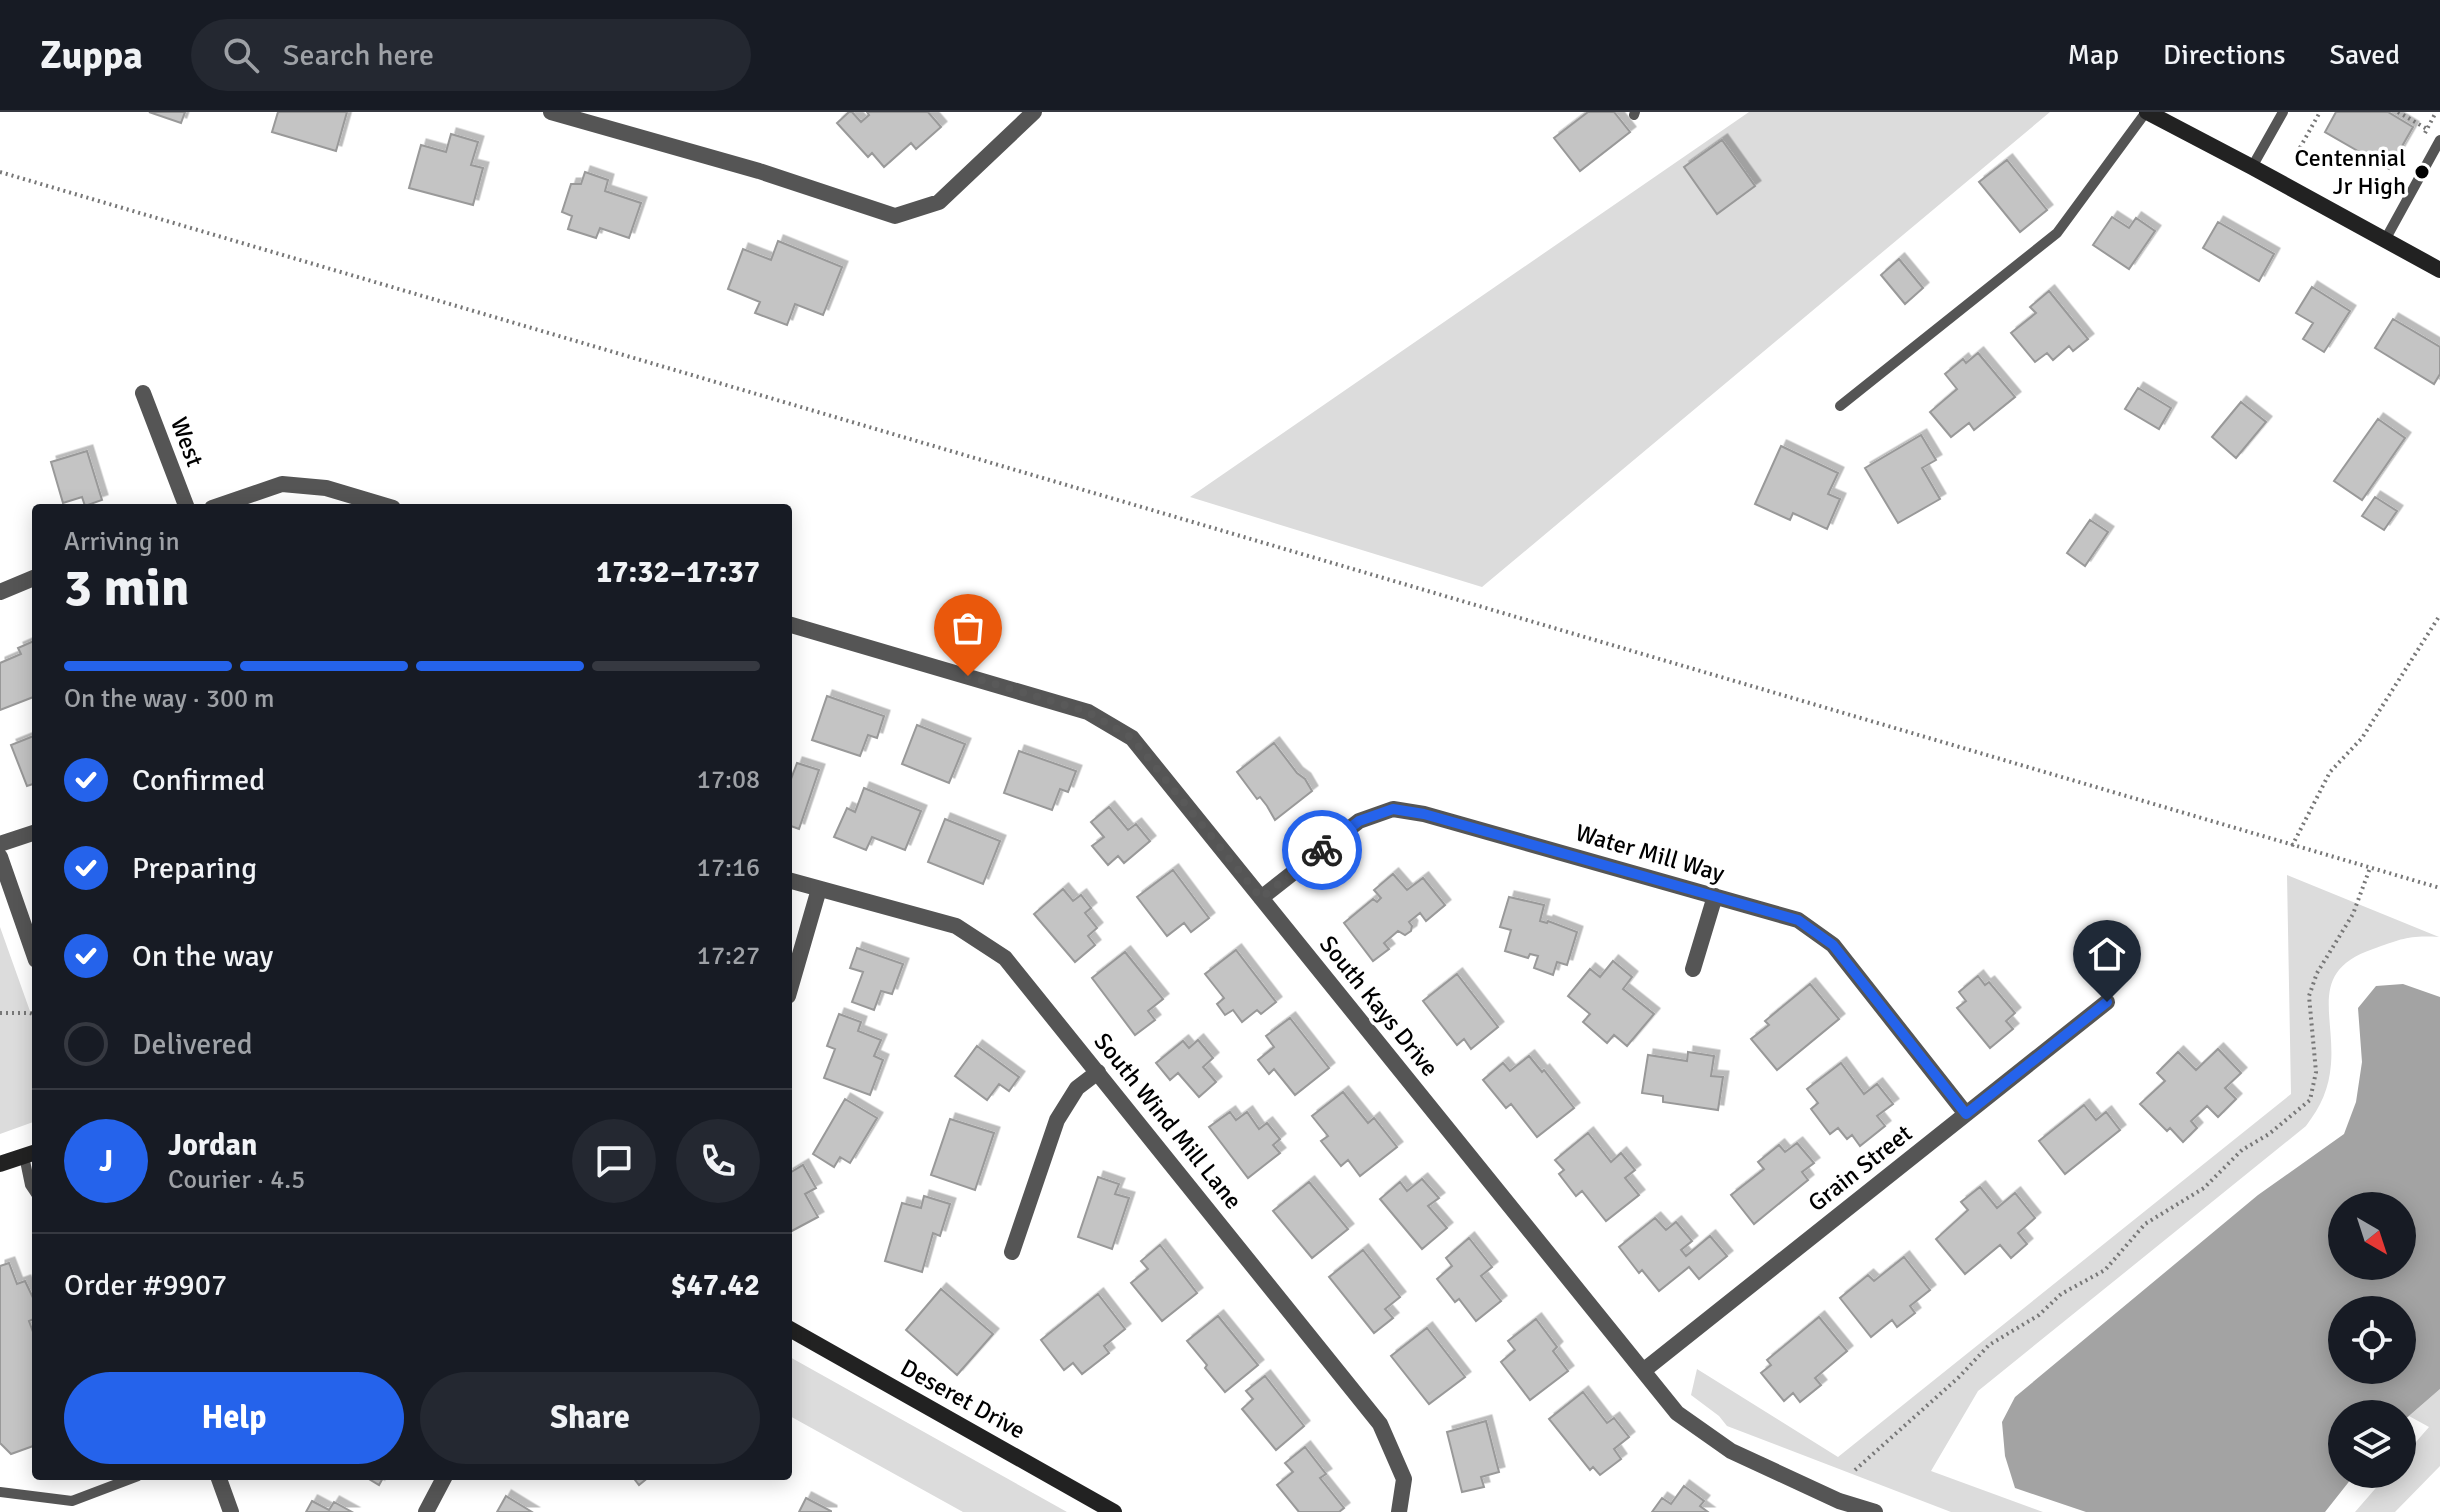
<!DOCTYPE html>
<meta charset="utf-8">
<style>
:root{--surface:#171b24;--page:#242831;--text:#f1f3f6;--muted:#9ea1a6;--line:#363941;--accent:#2563eb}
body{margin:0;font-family:Signika,sans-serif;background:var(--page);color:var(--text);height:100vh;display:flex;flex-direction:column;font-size:30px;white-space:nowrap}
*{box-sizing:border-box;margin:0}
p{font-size:26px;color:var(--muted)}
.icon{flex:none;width:44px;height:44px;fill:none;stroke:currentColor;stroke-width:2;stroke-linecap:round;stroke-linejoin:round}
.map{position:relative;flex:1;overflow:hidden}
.details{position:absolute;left:32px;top:392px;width:760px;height:976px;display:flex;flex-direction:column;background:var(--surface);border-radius:8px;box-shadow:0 4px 20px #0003}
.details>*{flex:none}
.needle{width:52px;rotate:141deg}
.fabs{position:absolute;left:2328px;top:1080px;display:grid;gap:16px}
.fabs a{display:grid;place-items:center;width:88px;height:88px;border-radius:50%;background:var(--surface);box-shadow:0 4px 20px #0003;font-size:40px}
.pin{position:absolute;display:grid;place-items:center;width:68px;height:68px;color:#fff;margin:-82px -34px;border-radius:50% 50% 50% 0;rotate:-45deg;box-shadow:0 0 8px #0007}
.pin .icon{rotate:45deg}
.courier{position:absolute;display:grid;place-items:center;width:80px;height:80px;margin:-40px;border:6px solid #2563eb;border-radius:50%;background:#fff;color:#222;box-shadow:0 2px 10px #0007}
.head em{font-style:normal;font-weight:700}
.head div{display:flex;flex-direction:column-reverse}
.head{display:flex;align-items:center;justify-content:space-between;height:136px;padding:0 32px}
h1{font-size:52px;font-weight:700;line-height:60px}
.bar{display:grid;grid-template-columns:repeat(4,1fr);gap:12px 8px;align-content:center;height:96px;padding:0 32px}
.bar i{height:10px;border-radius:6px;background:var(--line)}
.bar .selected{background:var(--accent)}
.bar p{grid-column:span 4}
.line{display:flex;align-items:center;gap:20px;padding:0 32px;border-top:2px solid var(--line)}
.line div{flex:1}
.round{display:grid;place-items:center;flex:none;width:84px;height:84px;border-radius:42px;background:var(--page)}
ol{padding:0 32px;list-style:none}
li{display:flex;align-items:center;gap:24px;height:88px}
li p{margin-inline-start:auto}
li .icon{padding:8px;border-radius:50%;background:var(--accent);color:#fff;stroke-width:4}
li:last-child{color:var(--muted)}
li i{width:44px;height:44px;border:4px solid var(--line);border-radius:50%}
.cta{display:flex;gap:16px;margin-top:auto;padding:16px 32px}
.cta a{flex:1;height:92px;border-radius:48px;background:var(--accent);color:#fff;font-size:32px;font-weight:700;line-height:92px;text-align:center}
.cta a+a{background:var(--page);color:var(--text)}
header{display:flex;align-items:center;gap:48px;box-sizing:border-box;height:112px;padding:0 40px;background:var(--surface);border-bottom:2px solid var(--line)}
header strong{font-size:38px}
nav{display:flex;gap:44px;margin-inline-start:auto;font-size:28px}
.search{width:560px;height:72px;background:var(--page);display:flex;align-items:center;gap:20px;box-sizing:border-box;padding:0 28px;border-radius:44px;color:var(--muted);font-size:30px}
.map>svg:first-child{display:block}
.green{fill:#dcdcdc}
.water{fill:#a3a3a3;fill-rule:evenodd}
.building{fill:#c4c4c4;stroke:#999;stroke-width:2;filter:url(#shadow)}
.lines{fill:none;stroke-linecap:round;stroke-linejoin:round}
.path{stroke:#777;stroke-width:4;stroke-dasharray:2 4;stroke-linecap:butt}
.lane{stroke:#555;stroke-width:10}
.street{stroke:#555;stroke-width:16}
.secondary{stroke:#222;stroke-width:16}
.done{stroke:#595959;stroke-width:8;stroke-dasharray:0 14.4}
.route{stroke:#2563eb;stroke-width:10}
.poi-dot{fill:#000;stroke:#fff;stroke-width:3}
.labels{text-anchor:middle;stroke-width:7;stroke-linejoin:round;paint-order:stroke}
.poi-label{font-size:24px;fill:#000;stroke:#fff;text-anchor:end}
.street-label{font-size:24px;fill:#000;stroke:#fff}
</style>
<header>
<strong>Zuppa</strong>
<div class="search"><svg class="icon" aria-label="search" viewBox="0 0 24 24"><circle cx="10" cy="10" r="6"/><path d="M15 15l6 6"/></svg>Search here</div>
<nav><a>Map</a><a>Directions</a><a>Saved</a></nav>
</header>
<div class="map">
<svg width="2440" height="1400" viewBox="0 0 2440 1400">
<defs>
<filter id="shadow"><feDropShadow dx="5.5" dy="-5.5" stdDeviation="0" flood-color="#0004"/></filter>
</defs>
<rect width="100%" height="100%" fill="#fff"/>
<path class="green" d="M1749 0H2050L1482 475 1190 385Z
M2287 763 2439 825C2409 823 2401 827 2373 837 2308 859 2335 902 2331 952 2329 977 2321 994 2306 1014L1978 1279 1931 1359 2043 1400H1951L1727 1314 1719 1304 1691 1283 1697 1257 1838 1345 2291 982Z
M0 815 36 916V1009L0 1022Z
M788 1244 1067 1400H963L788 1303Z
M2440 1277V1354L2395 1400H2355L2388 1362H2402V1346L2429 1315 2409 1304Z"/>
<path class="water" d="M2403 872 2440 885V1277L2402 1310V1302H2342V1362H2355L2325 1400H2086L2015 1376 2005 1344 2002 1310 2015 1285 2258 1083 2344 1022 2356 990 2362 950 2358 896 2376 874ZM2342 1094H2402V1154H2342ZM2342 1198H2402V1258H2342Z"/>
<path class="building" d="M149 0H185L181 11Z
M278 0H347L336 39 272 20Z
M849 0H852L861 10 869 3 867 0H928L941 15 916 37 911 31 884 55 872 41 868 45 837 11Z
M1588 0H1614L1630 20 1580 59 1554 26Z
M2336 0H2388L2413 15 2389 57 2325 20Z
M451 22 478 30 471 53 483 56 473 93 409 76 421 33 446 40Z
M1722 28 1755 74 1717 102 1684 55Z
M2007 48 2047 98 2020 120 1979 70Z
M585 60 608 68 605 79 641 91 629 126 600 116 596 126 568 117 572 104 562 100 571 72H581Z
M2112 105 2129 116 2136 106 2155 119 2129 157 2093 133Z
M2218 110 2274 142 2259 169 2203 136Z
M778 129 842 155 823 203 795 192 787 213 755 201 760 190 728 177 743 137 771 148Z
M1899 147 1923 176 1905 192 1881 163Z
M2312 175 2350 199 2324 240 2303 227 2313 211 2296 201Z
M2049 179 2088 227 2073 239 2069 234 2053 248 2047 241 2035 250 2011 221 2036 201 2030 195Z
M2393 207 2440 235V262L2434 272 2375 236Z
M1978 241 2015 285 1974 318 1969 311 1951 325 1930 300 1957 277 1945 262 1963 247 1966 251Z
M2138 276 2171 296 2159 317 2125 297Z
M2241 290 2266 310 2236 346 2212 325Z
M2378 307 2405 326 2362 388 2334 369Z
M1921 323 1936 348 1922 356 1940 387 1898 411 1865 356Z
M1781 334 1838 361 1828 382 1840 387 1827 417 1793 401 1790 408 1755 392Z
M87 339 102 388 85 394 82 385 63 391 51 350Z
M2375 385 2397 399 2384 418 2362 404Z
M2090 408 2108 420 2085 454 2067 441Z
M36 528V584L0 598V551L21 542 18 536Z
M827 584 884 604 877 626 868 623 860 644 812 628Z
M917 613 965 632 949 671 902 652Z
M36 623V671L27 674 11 633Z
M1274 631 1297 661 1305 667 1312 679 1275 708 1267 694 1260 685 1257 687 1237 660Z
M1019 639 1076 659 1068 680 1060 677 1052 698 1004 681Z
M797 651 819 658 799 717 788 713V666L791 667Z
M864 676 921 699 905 738 872 725 866 738 834 725 847 696 855 700Z
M1109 695 1128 718 1136 712 1150 729 1124 751 1118 744 1108 753 1092 734 1104 725 1091 710Z
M945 707 1000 729 983 772 928 750Z
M1173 758 1209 806 1191 820 1184 811 1167 824 1137 785Z
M1393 762 1407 778 1423 766 1445 793 1426 809 1420 801 1409 810 1412 814 1411 819 1405 823 1398 819 1384 831 1389 837 1373 849 1344 811 1373 787 1377 790 1381 786 1374 778Z
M1063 777 1073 789 1081 783 1091 796 1085 801 1097 816 1088 824 1095 833 1075 850 1034 802Z
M1509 785 1544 793 1540 809 1547 811 1548 809 1577 820 1567 853 1557 850 1553 863 1534 856 1538 844 1530 842 1528 846 1505 839 1511 818 1500 815Z
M857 836 903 852 892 882 881 879 874 898 852 890 863 860 850 856Z
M1236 838 1276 890 1261 902 1257 898 1242 910 1233 898 1225 903 1217 892 1224 886 1205 862Z
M1125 840 1163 887 1148 899 1155 908 1135 923 1092 866Z
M1613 849 1632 865 1623 877 1654 902 1627 934 1614 923 1607 931 1583 910 1590 902 1568 884 1590 857 1600 865Z
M1457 862 1498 915 1471 937 1464 927 1457 933 1423 889Z
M1978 864 1985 873 1989 870 2015 901 2006 909 2013 917 1990 936 1957 896 1966 889 1959 880Z
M1810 872 1839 907 1777 958 1751 927 1769 913 1765 909Z
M839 902 861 910 858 919 881 928 874 944 883 948 870 983 824 966 835 937 827 934Z
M1290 906 1329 956 1295 983 1274 957 1269 962 1258 948 1274 935 1266 924Z
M1198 928 1213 946 1203 955 1216 970 1199 985 1178 961 1170 968 1156 951 1183 929 1189 936Z
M977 934 1019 965 1009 979 999 972 987 988 955 964Z
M2218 937 2241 961 2225 976 2236 987 2218 1005 2207 994 2191 1009 2197 1016 2183 1030 2170 1016 2167 1019 2140 992 2165 969 2157 961 2178 940 2196 958Z
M1688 940 1714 944 1711 964 1723 965 1718 998 1663 990V984L1642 981 1648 943 1687 949Z
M1529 944 1542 960 1544 958 1574 996 1537 1025 1511 992 1506 996 1483 968 1503 951 1510 959Z
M1841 951 1864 982 1877 972 1893 992 1877 1004 1885 1014 1860 1034 1852 1023 1847 1027 1838 1016 1830 1022 1811 997 1818 991 1807 977Z
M1343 980 1368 1011 1374 1006 1397 1035 1360 1064 1348 1048 1341 1054 1321 1029 1328 1024 1312 1004Z
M845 987 877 1006 850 1051 840 1045 834 1055 813 1042Z
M2084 993 2096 1008 2106 1000 2120 1018 2065 1062 2039 1029Z
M1230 1000 1236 1008 1247 1000 1259 1017 1267 1011 1280 1027 1273 1033 1280 1041 1248 1066 1209 1015Z
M950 1007 994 1021 975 1078 931 1063Z
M1588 1021 1611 1050 1621 1041 1635 1058 1625 1066 1639 1083 1606 1109 1582 1079 1576 1084 1559 1062 1564 1058 1555 1048Z
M1797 1031 1814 1051 1802 1060 1808 1068 1754 1112 1731 1083 1764 1057 1758 1050 1779 1033 1785 1040Z
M803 1053 816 1076 805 1082 818 1105 788 1121V1062Z
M1098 1065 1119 1072 1115 1082 1129 1086 1112 1137 1078 1125Z
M1422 1067 1439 1086 1428 1094 1447 1116 1422 1137 1380 1087 1400 1070 1407 1079Z
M1309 1070 1348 1117 1312 1146 1273 1099Z
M1980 1075 1997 1096 2015 1081 2035 1106 2018 1121 2027 1132 2011 1146 2000 1133 1965 1162 1936 1127 1968 1098 1961 1090Z
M924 1084 950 1092 940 1124 933 1121 922 1160 885 1149 902 1091 921 1096Z
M1655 1106 1666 1118 1676 1110 1692 1129 1681 1138 1686 1144 1710 1124 1727 1144 1699 1167 1689 1155 1659 1179 1642 1158 1639 1161 1619 1135Z
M1469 1126 1492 1155 1481 1164 1501 1189 1476 1209 1459 1187 1455 1190 1437 1167 1452 1154 1446 1146Z
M1160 1133 1197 1181 1162 1209 1131 1171 1148 1157 1141 1149Z
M1363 1138 1400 1185 1385 1197 1393 1206 1374 1221 1329 1165Z
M1904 1145 1930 1178 1910 1194 1915 1201 1897 1215 1892 1208 1871 1225 1840 1186 1868 1163 1874 1169Z
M9 1151 17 1172 25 1169 36 1192V1206L29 1209 36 1228V1333L11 1342 0 1331V1154Z
M941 1177 993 1222 957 1263 906 1218Z
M1098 1182 1125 1217 1104 1234 1109 1241 1082 1262 1073 1251 1064 1258 1041 1228Z
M1218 1204 1258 1253 1225 1280 1205 1256 1207 1253 1187 1229Z
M1819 1205 1847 1239 1815 1266 1821 1273 1800 1290 1793 1281 1784 1289 1761 1261 1771 1253 1767 1248Z
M1536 1207 1557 1235 1553 1239 1568 1259 1530 1288 1501 1250 1515 1238 1508 1229Z
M1427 1216 1465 1265 1429 1292 1391 1244Z
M1265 1264 1304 1314 1276 1338 1242 1297 1253 1287 1246 1279Z
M1583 1280 1607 1311 1614 1306 1629 1325 1614 1337 1621 1347 1600 1363 1593 1355 1590 1358 1549 1307Z
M1486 1309 1499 1360 1481 1365 1484 1375 1462 1380 1447 1320Z
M1305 1335 1326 1362 1320 1366 1344 1396 1339 1400H1299L1277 1373 1293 1360 1285 1351Z
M364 1364H384L379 1373Z
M632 1364H650L639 1373Z
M1684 1374 1704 1389 1700 1394 1708 1400H1652L1662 1386 1671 1392Z
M506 1384 532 1400H497Z
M806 1386 831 1399V1400H799Z
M312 1389 329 1398 334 1390 352 1400H306Z"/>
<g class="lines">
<path class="path" d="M2398 0 2427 17
M2425 21 2436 0
M2297 41 2320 0
M0 60 2440 776
M2292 734 2330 660 2362 626 2440 503
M0 901H30L36 903
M1855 1358 1959 1265 1989 1233 2039 1203 2061 1182 2105 1158 2145 1112 2204 1076 2242 1038 2269 1022 2310 988 2316 960 2309 884 2317 861 2353 802 2370 756"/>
<path class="lane" d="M1634 3 1635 0
M2252 55 2283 0
M2385 128 2440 28
M1840 294 2057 121 2146 0
M24 1044 30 1073 36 1082
M0 1380 72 1389 138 1364"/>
<path class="street" d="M551 0 759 59 895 104 939 90 1034 0
M143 281 187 396
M212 396 282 372 326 376 393 396
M0 480 36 465
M788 512 1088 600 1132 626 1677 1301 1731 1339 1839 1389 1875 1400
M0 732 36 720
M0 745 36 848
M788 768 956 814 1005 846 1380 1312 1404 1367 1399 1400
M1261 786 1359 709 1393 697 1424 702 1798 808 1833 833 1966 1002
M1693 857 1715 784
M788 884 819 777
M1012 1140 1057 1008 1077 976 1098 960
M1643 1259 2107 890
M218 1364 231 1400
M426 1400 445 1364"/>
<path class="secondary" d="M2147 0 2252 55 2440 158
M0 1052 36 1040
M788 1216 1114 1400"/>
</g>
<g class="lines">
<path class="done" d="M968 564 1088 600 1132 626 1261 786 1322 738"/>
<path class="route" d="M1322 738 1359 709 1393 697 1424 702 1798 808 1833 833 1966 1002 2107 890"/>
</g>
<circle class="poi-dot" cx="2422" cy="60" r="8"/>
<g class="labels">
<g class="poi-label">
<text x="2406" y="54">Centennial<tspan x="2406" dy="28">Jr High</tspan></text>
</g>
<g class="street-label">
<text transform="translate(187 330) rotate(69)" y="8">West</text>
<text transform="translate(1650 741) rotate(16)" y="8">Water Mill Way</text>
<text transform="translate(1379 894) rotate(51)" y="8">South Kays Drive</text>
<text transform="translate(1168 1009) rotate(51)" y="8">South Wind Mill Lane</text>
<text transform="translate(1860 1056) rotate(-38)" y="8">Grain Street</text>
<text transform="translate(963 1287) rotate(29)" y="8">Deseret Drive</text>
</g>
</g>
</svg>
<div class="fabs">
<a><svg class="needle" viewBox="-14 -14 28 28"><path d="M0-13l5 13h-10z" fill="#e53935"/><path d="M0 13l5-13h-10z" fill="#9ea1a6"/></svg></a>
<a><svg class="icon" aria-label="locate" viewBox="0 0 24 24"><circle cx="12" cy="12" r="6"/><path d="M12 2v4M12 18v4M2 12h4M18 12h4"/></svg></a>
<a><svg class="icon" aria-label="layers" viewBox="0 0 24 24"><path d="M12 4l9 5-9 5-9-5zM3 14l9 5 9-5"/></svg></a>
</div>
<div class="pin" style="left:968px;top:564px;background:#ea580c"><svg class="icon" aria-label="bag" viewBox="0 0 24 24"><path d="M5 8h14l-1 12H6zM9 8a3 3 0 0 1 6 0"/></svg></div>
<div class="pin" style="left:2107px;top:890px;background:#1f2937"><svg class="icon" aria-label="home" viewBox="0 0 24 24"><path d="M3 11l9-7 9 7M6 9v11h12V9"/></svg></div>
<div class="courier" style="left:1322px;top:738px"><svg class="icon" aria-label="bike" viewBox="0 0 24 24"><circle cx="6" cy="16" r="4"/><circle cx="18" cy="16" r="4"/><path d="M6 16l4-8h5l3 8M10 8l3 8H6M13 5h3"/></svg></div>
<section class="details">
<div class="head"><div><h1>3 min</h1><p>Arriving in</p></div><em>17:32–17:37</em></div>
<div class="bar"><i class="selected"></i><i class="selected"></i><i class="selected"></i><i></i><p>On the way · 300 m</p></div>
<ol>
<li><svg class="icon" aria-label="check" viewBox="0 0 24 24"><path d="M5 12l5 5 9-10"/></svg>Confirmed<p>17:08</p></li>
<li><svg class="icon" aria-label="check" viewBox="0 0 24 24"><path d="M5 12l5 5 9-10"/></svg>Preparing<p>17:16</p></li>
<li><svg class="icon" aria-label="check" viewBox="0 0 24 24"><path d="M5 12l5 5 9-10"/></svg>On the way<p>17:27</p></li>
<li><i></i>Delivered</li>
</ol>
<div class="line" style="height:144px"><b class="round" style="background:var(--accent);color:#fff">J</b><div><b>Jordan</b><p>Courier · 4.5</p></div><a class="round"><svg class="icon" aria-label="chat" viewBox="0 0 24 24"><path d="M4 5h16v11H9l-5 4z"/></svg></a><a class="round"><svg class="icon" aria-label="phone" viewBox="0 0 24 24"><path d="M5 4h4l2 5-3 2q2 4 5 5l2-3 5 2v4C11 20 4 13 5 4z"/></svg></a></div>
<div class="line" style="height:104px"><div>Order #9907</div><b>$47.42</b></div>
<div class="cta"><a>Help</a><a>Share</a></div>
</section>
</div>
